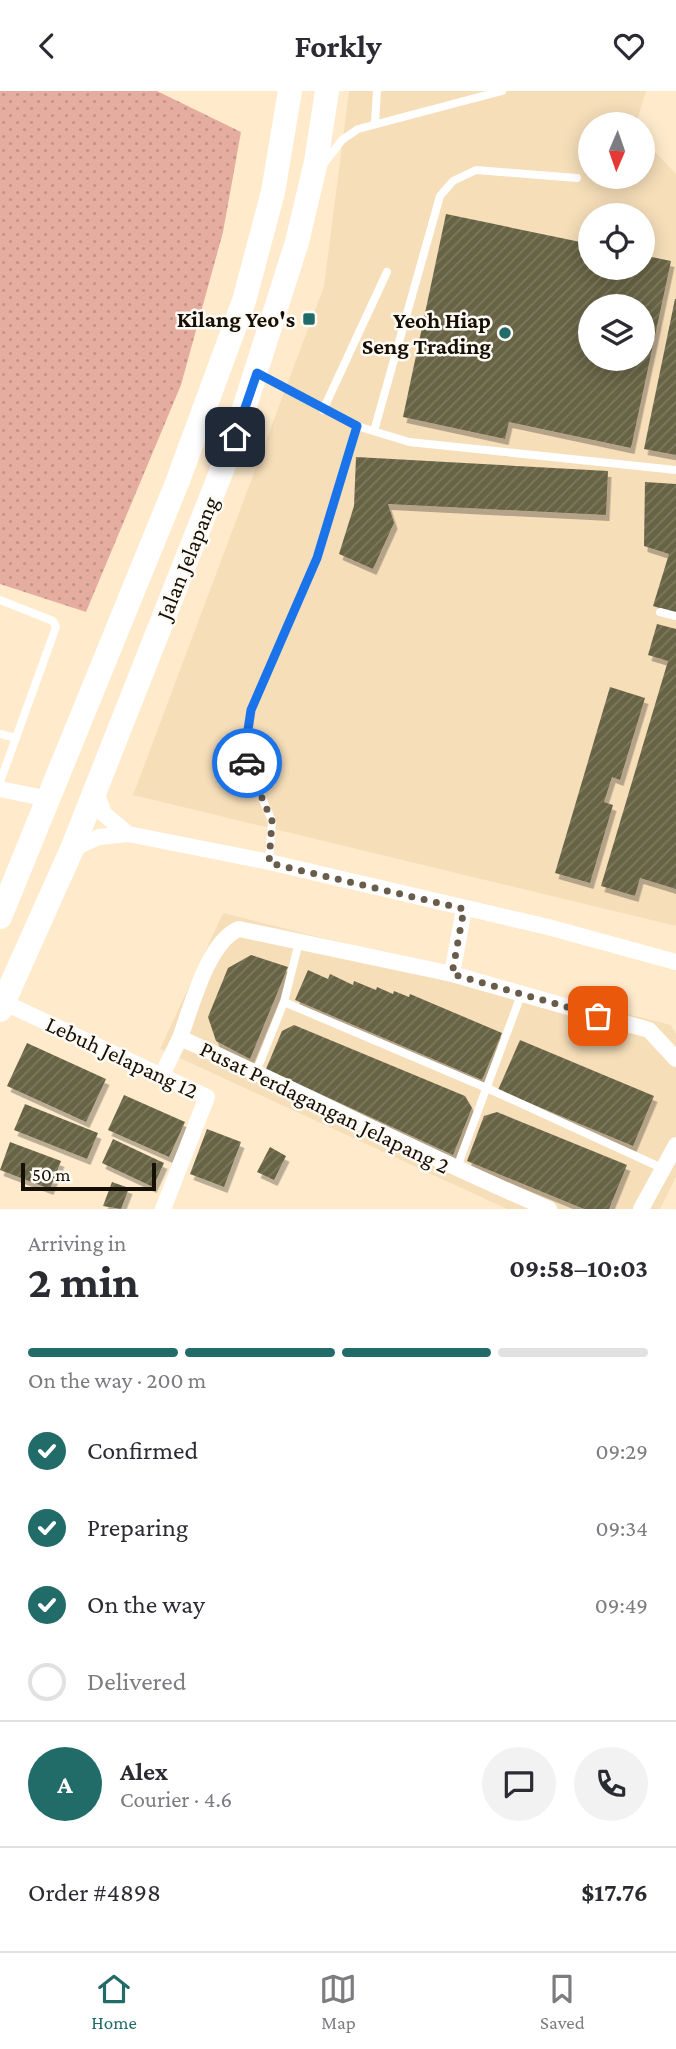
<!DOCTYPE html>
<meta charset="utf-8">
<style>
:root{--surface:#fff;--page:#f2f2f3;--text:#2b2b33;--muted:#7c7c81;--line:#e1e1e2;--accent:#216c69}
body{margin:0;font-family:"Crimson Pro",serif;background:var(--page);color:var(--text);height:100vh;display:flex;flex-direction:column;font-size:26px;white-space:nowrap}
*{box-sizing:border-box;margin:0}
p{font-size:23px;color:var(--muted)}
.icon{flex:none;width:38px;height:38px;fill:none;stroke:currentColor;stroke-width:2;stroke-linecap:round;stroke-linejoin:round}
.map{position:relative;height:1118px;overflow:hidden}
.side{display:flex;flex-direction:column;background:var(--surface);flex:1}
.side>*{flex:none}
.needle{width:46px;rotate:182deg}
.fabs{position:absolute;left:578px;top:21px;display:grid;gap:14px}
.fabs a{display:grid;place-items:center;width:77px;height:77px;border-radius:50%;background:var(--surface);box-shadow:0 4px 18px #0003;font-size:35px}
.scale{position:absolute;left:21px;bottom:18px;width:135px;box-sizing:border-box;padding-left:7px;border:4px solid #160f05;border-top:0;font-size:19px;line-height:24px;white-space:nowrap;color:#160f05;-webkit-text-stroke:5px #fefaf4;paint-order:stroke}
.pin{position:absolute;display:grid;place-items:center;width:60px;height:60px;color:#fff;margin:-30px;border-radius:14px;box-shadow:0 4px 10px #0006}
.courier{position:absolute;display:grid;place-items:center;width:70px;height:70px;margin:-35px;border:5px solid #1a73e8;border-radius:50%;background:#fff;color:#222;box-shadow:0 2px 9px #0007}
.headline em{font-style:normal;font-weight:700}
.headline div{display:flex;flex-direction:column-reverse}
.headline{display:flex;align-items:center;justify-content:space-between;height:119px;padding:0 28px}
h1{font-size:46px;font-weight:700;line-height:52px}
.bar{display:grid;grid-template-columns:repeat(4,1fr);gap:10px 7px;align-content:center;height:84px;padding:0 28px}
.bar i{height:9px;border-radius:5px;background:var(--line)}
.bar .on{background:var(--accent)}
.bar p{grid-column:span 4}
.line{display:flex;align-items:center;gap:18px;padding:0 28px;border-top:2px solid var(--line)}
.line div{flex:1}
.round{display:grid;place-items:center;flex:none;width:74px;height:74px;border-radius:37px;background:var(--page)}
ol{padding:0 28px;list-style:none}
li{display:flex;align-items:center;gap:21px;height:77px}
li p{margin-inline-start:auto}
li .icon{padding:7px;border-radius:50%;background:var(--accent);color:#fff;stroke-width:4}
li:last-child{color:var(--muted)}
li i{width:38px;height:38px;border:4px solid var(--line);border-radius:50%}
header{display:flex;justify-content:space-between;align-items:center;height:91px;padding:0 28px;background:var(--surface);font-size:32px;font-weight:700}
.dock{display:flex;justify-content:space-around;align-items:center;height:98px;border-top:2px solid var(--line);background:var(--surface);font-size:19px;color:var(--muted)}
.dock a{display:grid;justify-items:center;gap:4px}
.dock .on{color:var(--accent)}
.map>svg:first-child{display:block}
.built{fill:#f6deb9;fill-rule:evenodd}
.grass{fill:url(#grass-dots)}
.building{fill:url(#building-hatch);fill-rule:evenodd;filter:url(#shadow)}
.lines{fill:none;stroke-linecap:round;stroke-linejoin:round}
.lane{stroke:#fff;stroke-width:8}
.street{stroke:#fff;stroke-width:16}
.primary{stroke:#fff;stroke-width:24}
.done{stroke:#685c4b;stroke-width:7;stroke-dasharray:0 12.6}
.route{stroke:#1a73e8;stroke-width:9}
.poi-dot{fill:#216c69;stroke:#fefaf4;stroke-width:2.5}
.labels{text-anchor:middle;stroke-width:5;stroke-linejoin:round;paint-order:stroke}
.poi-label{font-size:23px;font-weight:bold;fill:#160f05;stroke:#fefaf4;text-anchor:end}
.street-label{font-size:23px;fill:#160f05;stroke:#fefaf4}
</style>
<header><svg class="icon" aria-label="back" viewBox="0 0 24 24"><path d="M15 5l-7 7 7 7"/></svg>Forkly<svg class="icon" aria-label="heart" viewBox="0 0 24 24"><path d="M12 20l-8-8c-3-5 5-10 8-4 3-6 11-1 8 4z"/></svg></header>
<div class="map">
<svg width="676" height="1118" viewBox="0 0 676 1118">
<defs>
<pattern id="grass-dots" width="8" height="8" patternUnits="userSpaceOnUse" patternTransform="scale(1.75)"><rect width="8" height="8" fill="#e5aca0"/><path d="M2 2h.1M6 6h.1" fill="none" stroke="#c49388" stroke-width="1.8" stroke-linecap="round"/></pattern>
<pattern id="building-hatch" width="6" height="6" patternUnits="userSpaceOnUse" patternTransform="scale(1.75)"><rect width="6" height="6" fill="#686445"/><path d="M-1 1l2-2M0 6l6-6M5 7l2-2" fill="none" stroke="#7c7961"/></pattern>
<filter id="shadow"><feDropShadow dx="3.5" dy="6" stdDeviation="0" flood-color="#0004"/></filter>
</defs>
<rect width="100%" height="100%" fill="#ffebcc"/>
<path class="built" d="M349 0H646L636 33H590V86H642V47L676 83V835L133 704 324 195ZM590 124H642V177H590ZM590 215H642V268H590Z
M223 822 671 934 676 943V1086L660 1118H507L160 958Z"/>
<path class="grass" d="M0 0H157L241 41 223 141 181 294 86 521 0 493Z"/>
<path class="building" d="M446 123 590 153V177H642V164L671 170 631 357 509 331 505 348 403 326ZM590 215H642V268H590Z
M675 208H676V364L644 358Z
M356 366 608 380 606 424 388 413 394 432 373 478 339 463 354 415Z
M645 391 676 393V522L653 515 669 463 644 455Z
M657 533 676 538V798L640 787 635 805 601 795 668 570 648 564Z
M610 596 645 607 620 689 612 686 604 711 613 714 590 792 555 782Z
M251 864 288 876 250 968 216 950 208 926 228 877Z
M308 879 328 888 330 883 353 894 354 890 376 899 377 896 393 903 394 900 409 906 410 903 502 942 482 989 295 909Z
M294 934 465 1005 472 1017 453 1064 266 978 282 940Z
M520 949 654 1005 633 1055 498 999Z
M27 952 106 988 86 1031 7 995Z
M124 1004 185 1031 169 1066 108 1039Z
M25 1013 98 1042 87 1068 14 1039Z
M497 1021 627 1074 609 1118H584L467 1070 484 1025Z
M207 1038 241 1051 224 1096 190 1083Z
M113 1048 164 1072 153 1096 102 1072Z
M10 1051 61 1070 50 1098 0 1079Z
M270 1056 286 1065 274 1089 257 1081Z
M112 1091 129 1097 121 1118 103 1115Z"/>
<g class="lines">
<path class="lane" d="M375 32 377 0
M325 71 342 49 358 38 502 0
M260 284 357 335 409 351 676 379
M323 319 387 181
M374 340 440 105 453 90 476 79 577 87
M0 509 53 530 56 536 0 691
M660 521 676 525
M0 643 16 647
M269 771 272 730 244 665 251 619 317 467 357 335
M284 911 489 998 664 1078
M256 981 284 911 299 851
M456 1079 521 904"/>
<path class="street" d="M0 698 49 708
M96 700 104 723 128 743
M72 758 99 746 128 743 269 771 548 836 676 871
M452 883 464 818
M3 911 207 1006 163 1118
M162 984 180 947
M549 1118C424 1065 304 1002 180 947 191 917 208 850 239 838L452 883 649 939 676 968
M641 1118 676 1054"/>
<path class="primary" d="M0 826 177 392 244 210 273 101 290 0
M0 919 72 758 235 346 297 151 316 71 327 0"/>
</g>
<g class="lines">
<path class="done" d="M247 672 272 730 269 772 464 818 452 883 598 925"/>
<path class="route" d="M235 346 257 282 357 335 317 467 251 619 244 665 247 672"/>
</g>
<g class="poi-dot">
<rect x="302" y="221" width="14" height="14" rx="3.5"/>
<circle cx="505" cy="242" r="7"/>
</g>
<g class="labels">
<g class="poi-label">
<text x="295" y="236">Kilang Yeo's</text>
<text x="491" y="237">Yeoh Hiap<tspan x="491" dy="26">Seng Trading</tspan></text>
</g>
<g class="street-label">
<text transform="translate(187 467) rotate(-68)" y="8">Jalan Jelapang</text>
<text transform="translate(122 966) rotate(25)" y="8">Lebuh Jelapang 12</text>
<text transform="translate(325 1016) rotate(26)" y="8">Pusat Perdagangan Jelapang 2</text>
</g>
</g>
</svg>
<div class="fabs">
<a><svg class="needle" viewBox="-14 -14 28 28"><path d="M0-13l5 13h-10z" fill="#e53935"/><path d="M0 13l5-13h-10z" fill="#7c7c81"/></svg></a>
<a><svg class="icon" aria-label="locate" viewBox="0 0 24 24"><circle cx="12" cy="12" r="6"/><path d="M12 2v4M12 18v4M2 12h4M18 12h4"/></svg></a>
<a><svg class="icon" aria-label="layers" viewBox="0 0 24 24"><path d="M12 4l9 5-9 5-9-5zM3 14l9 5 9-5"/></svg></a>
</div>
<div class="scale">50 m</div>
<div class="pin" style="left:598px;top:925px;background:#ea580c"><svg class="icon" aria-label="bag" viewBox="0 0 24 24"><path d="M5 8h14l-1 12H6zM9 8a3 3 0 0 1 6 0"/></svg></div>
<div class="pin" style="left:235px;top:346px;background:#1f2937"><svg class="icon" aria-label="home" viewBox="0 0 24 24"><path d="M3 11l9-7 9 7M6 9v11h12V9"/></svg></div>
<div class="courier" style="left:247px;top:672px"><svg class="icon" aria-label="car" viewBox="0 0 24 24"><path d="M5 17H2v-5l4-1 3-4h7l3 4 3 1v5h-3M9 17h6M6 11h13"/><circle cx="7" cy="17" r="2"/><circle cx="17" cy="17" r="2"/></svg></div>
</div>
<section class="side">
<div class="headline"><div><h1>2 min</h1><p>Arriving in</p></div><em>09:58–10:03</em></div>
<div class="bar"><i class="on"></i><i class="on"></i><i class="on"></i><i></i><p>On the way · 200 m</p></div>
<ol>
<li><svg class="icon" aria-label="check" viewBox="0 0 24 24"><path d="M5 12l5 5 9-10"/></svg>Confirmed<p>09:29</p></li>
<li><svg class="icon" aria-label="check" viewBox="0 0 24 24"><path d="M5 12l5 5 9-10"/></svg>Preparing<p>09:34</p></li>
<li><svg class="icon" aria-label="check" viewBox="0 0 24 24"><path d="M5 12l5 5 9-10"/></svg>On the way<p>09:49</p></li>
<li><i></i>Delivered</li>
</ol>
<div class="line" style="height:126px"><b class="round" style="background:var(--accent);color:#fff">A</b><div><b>Alex</b><p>Courier · 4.6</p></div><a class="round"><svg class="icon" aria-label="chat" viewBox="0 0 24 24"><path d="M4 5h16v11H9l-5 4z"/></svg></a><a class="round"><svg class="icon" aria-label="phone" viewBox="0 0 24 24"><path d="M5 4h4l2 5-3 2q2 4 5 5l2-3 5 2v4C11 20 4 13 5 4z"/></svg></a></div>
<div class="line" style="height:91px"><div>Order #4898</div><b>$17.76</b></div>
</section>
<nav class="dock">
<a class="on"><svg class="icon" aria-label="home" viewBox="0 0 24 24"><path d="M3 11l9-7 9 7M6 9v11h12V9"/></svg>Home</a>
<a><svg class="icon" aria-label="map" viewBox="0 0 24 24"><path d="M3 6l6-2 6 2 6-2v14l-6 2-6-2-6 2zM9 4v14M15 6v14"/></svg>Map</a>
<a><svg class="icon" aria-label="saved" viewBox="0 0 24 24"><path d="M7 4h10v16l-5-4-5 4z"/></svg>Saved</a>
</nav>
